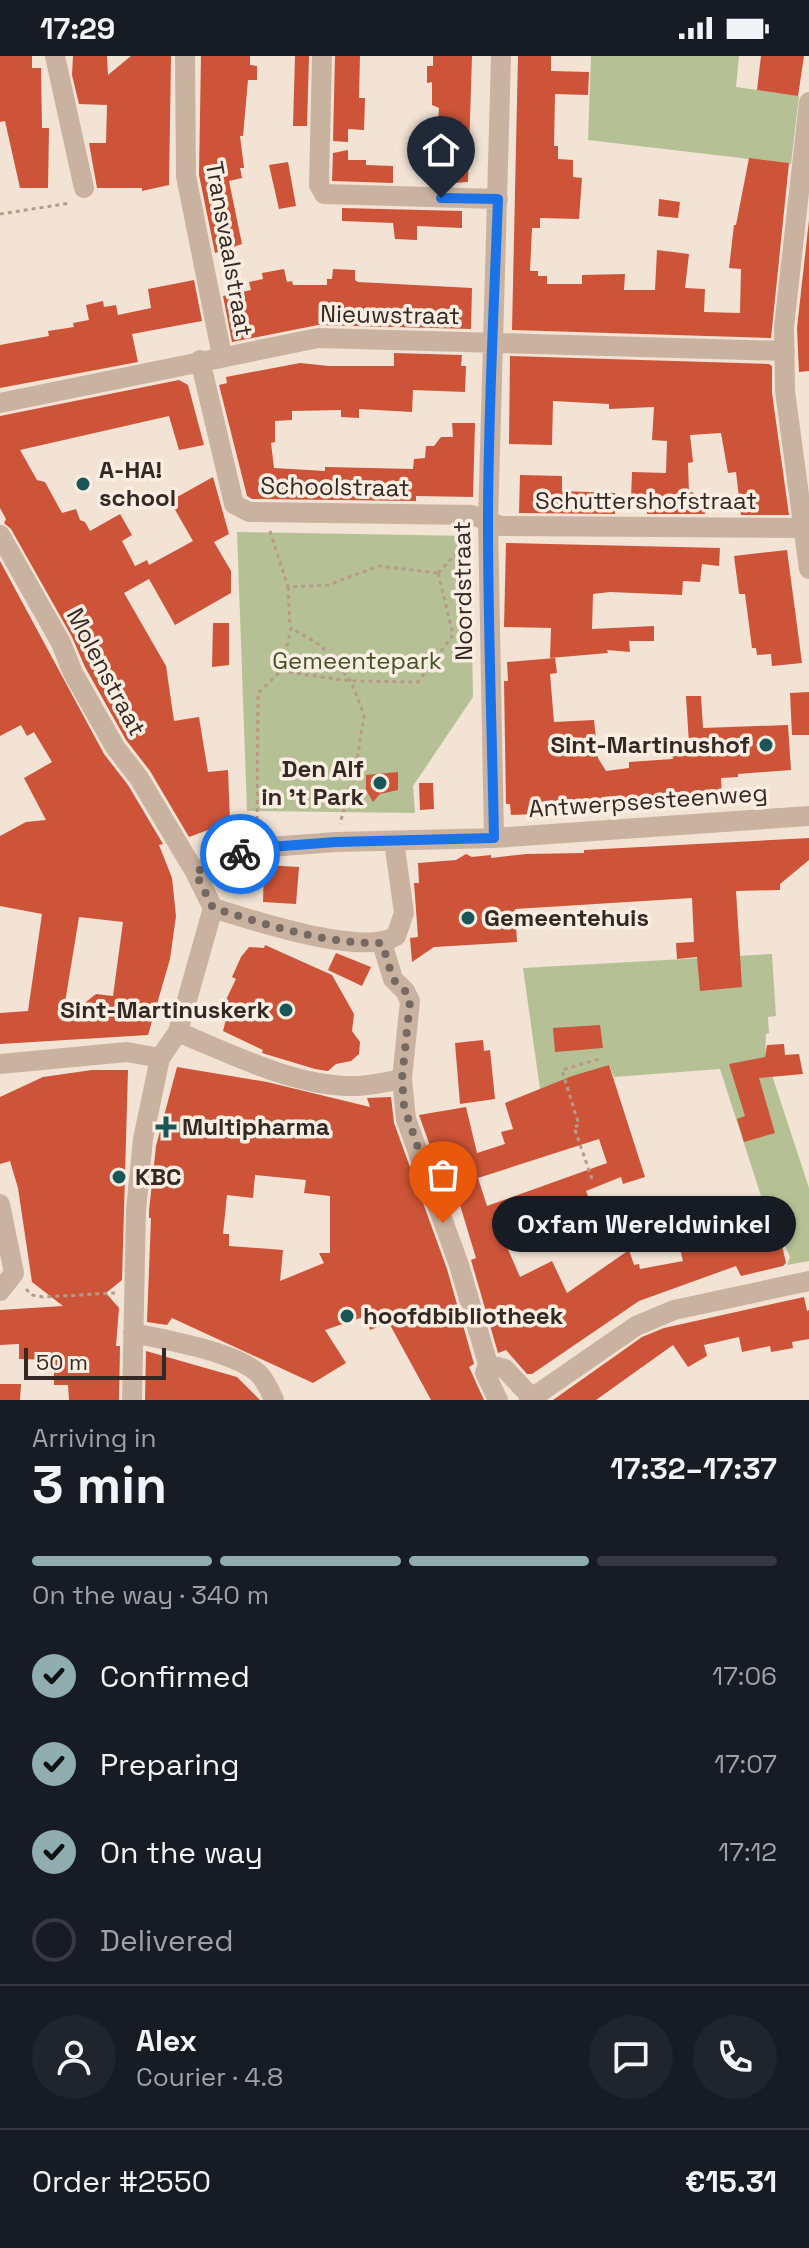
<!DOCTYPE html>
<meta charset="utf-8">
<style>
:root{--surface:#171b24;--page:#20242c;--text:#f1f3f6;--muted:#9ea1a6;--line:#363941;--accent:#8facae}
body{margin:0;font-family:"Space Grotesk",sans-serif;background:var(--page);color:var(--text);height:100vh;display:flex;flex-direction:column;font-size:30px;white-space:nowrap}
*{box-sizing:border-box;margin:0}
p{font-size:26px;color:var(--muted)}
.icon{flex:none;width:44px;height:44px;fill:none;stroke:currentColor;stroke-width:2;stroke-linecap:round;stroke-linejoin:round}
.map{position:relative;height:1344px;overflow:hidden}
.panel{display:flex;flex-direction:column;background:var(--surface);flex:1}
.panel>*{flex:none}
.scale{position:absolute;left:24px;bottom:20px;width:142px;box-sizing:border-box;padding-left:8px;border:4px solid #342824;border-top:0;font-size:22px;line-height:28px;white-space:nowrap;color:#342824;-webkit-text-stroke:6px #faede1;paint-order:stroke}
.pin{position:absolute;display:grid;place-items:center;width:68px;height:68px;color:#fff;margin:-82px -34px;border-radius:50% 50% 50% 0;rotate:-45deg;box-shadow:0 0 8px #0007}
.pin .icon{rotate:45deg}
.courier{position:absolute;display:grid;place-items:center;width:80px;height:80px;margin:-40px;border:6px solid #1a73e8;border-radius:50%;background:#fff;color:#222;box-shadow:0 2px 10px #0007}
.bubble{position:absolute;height:56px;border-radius:28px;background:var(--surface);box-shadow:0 2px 6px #0004;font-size:26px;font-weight:700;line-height:56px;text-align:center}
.head em{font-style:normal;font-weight:700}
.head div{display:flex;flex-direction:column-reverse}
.head{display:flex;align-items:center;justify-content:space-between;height:136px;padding:0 32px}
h1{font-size:52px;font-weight:700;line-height:60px}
.bar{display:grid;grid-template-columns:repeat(4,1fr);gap:12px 8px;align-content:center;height:96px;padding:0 32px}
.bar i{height:10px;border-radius:6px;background:var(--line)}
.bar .current{background:var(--accent)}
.bar p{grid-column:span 4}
.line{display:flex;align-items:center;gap:20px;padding:0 32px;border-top:2px solid var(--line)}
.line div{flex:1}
.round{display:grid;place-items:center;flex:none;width:84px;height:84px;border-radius:42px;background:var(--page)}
ol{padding:0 32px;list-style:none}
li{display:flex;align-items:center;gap:24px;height:88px}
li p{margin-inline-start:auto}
li .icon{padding:8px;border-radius:50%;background:var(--accent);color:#111;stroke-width:4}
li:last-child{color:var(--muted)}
li i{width:44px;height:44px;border:4px solid var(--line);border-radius:50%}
.status{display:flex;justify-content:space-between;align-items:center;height:56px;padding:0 40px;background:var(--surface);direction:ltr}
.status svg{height:22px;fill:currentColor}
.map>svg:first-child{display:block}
.green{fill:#b5c195}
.building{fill:#cd5438;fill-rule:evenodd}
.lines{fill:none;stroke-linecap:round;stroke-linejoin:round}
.path{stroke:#b69b8b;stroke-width:3;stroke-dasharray:4 4;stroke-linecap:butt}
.minor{stroke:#cab2a1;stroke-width:20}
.done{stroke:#766962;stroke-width:8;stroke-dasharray:0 14.4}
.route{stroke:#1a73e8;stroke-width:10}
.poi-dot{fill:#185657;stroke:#faede1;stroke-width:3}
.labels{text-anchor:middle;stroke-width:7;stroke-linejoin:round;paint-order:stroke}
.street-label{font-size:24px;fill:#342824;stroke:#faede1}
.poi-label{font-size:24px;font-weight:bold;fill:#342824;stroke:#faede1;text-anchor:start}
.park-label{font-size:24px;fill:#455327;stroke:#faede1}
</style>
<div class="status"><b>17:29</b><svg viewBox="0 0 49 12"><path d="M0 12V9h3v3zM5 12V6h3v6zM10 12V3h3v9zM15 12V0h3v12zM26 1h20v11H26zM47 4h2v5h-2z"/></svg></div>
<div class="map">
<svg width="809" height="1344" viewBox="0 0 809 1344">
<rect width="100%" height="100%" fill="#f2e3d5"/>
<path class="green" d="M591 0H739L736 31 799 40 791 108 588 84Z
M237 476 470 480 473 641 413 730 415 757 247 755Z
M772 898 776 960 768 961 769 977 766 978 765 1007H768L809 1132V1205L787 1209 790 1201 779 1176 781 1171 773 1177 720 1013 614 1021 609 1009 540 1033 523 912Z"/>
<path class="building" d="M0 0H32V12H41L42 72H49L48 132H20L5 65 0 66Z
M73 0H107L108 19 131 0H171L169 129 142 135V132H97L89 87H106L107 49 79 48 72 19Z
M201 0H250V9L257 10V24H248L243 80H240L244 112H240L242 122 229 125 242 188 215 197 199 119Z
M295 0H309L307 70H293Z
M335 0H360L359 42H365L364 74 348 73V86L333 85Z
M433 0H472L468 126 434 128 432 85H437L439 52 432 49V26L427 27V10H433Z
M518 0H551V15L589 16 588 39 555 38 554 90H558V103L573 104V121L582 122 579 163 540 162V172H532L530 215H538V220H547V228H582V219L625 218 624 234H655L657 194 689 198 685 232 705 233 704 256 740 257 741 213 729 212 734 169H736L749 102 789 107 771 282 512 274Z
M761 0H804L798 40 757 34Z
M348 94V104H366V109L393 110V127L332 125 333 97Z
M288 106 296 150 279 153 269 109Z
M659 143 680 146 678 162 658 160Z
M342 152 462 155V172L417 170V184L395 183 393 167 342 165Z
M809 164V315L799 316 797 272Z
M284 213 287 226 292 225 293 229H327V223H332L333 213 355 214V224L358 226 472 232 471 273 318 269 232 286 223 240 251 234 249 226 263 223 262 217Z
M194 224 202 265 132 278 138 306 0 332V289L49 280 48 275 74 271 73 267 89 264 86 249 103 245 104 251 116 249 118 259 151 252 148 233Z
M394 297 462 299 461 310H466L465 336 413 334 412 356 359 353V362L341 361V354L292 355V364L275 365V386L271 387 274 412 325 415V411L413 413 414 403 425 402 426 390H434L441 381H453L452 367H475L473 441 416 440V445L252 443 247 440 219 329 227 327 226 321 300 307 329 310H394Z
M510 300 769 308 772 310V337L789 459H741L736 416 728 417 721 377 690 379 693 406 688 407 689 437 693 436 694 442 705 440V458H647V445L631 444 632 416 666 417 667 385 652 384 654 351 609 353V348L553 345 552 389 509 388Z
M179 324 188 329 204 389 179 394 169 360 20 394 37 424 45 426 62 457 76 453 80 464 85 466 90 475 120 458 132 479 122 485 135 510 147 504 149 509 193 485 170 445 213 421 229 478 214 486 231 515V537L175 569 149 523 124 537 166 610 174 665 199 661 208 716 228 714 230 766 189 781 150 715 126 684 85 611 72 581 11 473 4 467 6 463 0 452V360Z
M520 419 562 420V435L615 437V458L519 457Z
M506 487 720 492 719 510 702 508 700 526 683 525 682 539 610 536 593 538 592 573 654 570V585H629L630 596 607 594 608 597 550 602 551 572 504 571Z
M787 494 802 607 772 610 771 598 757 599 756 592H752L745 538H739L734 500Z
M0 505 104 698 128 729 163 788 159 789 172 822 176 860 170 903 148 979 0 988V957L28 955 42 858 0 850V780L26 766 46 764 24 722 52 706 34 676 27 680 21 669 0 680ZM79 861 123 866 113 940 96 938 62 965Z
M213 567H229V609L212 611Z
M555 602 557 617 550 618 554 666 594 664 598 702 606 715 629 712V706L673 703 672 697 682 696V689L689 688 686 640H701L703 672 788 669 791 714 738 718V721L721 722 722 747 607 754 603 750 597 749 562 751V757L511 759 510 748H506L504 625H508L507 606Z
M809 636V679H792L790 637Z
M398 716V734L380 738 373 746 366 734V719Z
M419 727H433L434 753 420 754Z
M809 782V804L780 828V834L736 835 742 931 700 935 697 901 677 903 676 887 694 886 692 842 515 853 517 886 434 891 412 906 410 882 418 881 414 827H419L418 807 456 804 466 798 472 801 491 799V802L526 798 584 797V794Z
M264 809 299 811 296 848 263 846Z
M265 889 332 919 354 958 352 975 360 986 359 998 351 1005 336 1008 328 1015 315 1013 262 997 263 994 223 975 226 963 224 948 236 923 232 921 241 901 249 891 264 892Z
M336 897 371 911 362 930 328 914Z
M600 969 603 992 555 996 553 972Z
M483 984 484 995 490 994 495 1043 460 1048 455 987Z
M784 988 785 999 799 998 803 1018 759 1022 775 1077 744 1086 737 1063 745 1060 729 1008 765 1001 767 989Z
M609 1009 645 1121 623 1128 621 1121 586 1135 591 1148 537 1166 532 1151 505 1161 513 1186 506 1189 520 1221 552 1205 567 1237 629 1194 634 1209 639 1208 640 1213 683 1205 676 1177 709 1169 708 1163 740 1154 724 1188 779 1176 786 1207 783 1210 741 1220 736 1210 639 1245 532 1318H527L506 1294 498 1297 471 1204 476 1202 454 1129 445 1132 419 1059 466 1051 477 1097 505 1088 501 1076 513 1073 505 1047 572 1020ZM599 1083 607 1107 487 1150 478 1122Z
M177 1011 267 1026 370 1051 367 1042 391 1041 394 1067 447 1213 474 1308 469 1311 484 1344H431L389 1267 370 1274 366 1260 325 1274 346 1307 313 1327 172 1262 167 1269 147 1266 151 1162H149V1155L156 1090ZM255 1119 306 1124 304 1137 330 1140V1197H319L324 1207 280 1225 283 1194 229 1190V1178H223L227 1139 253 1142Z
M92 1014H128L122 1224 106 1237 119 1252 116 1290H120L119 1344H69L68 1329H54V1304L19 1303V1288L0 1289V1254L63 1250 32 1226 18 1132 10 1105 0 1108V1041L43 1021Z
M804 1241 807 1255 809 1254V1283L792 1286 793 1292 771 1296 770 1290 742 1296 739 1281 704 1289 707 1300 688 1311 673 1289 596 1344H553L642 1281 664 1272Z
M146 1295 237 1321 260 1344H145Z
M0 1328H21L20 1344H0Z"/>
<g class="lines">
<path class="path" d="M0 158 71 147
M270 475 288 531 328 529 379 510 438 517
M438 517 468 485
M288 531 290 571
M281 615 351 625 418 626 453 579 438 517
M257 772 258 637 281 615 291 572 320 589 351 625 364 659 357 705 340 768
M592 1123 574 1071 579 1069 562 1014 602 1002
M26 1233 32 1239 43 1241 115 1237"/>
<path class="minor" d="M55 0 84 132
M185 0 186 120 222 300
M322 0 319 129 324 138 498 143
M809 46 784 271 785 335 809 513
M200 304 234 448 249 456 472 459 501 470 803 472
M0 347 318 282 785 295
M0 479 61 587 73 617 115 691 139 722 195 816 213 852C252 864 362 901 396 880L404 857 394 785
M494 782 488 466 501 0
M195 816 256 792 336 786 494 782 809 760
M382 887 393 923 405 935 410 945 402 1023 406 1063 459 1209 488 1308 485 1317 498 1344
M178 976C233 999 298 1032 358 1030 373 1029 388 1026 402 1023
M0 1008 127 996 160 1002
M0 1148 14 1217 0 1235
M133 1277C164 1283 234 1296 258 1317 265 1323 270 1335 274 1344
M488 1308 505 1313 534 1344
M132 1344 136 1154 143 1083 160 1002 178 976 213 852
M529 1344 636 1270 674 1254 809 1225"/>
</g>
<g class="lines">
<path class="done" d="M240 798 195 816 213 852C268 869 324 888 382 887L393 923 405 935 410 945 402 1023 404 1050 443 1167"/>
<path class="route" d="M240 798 256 792 336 786 494 782C492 676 488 571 488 466 488 358 494 251 498 143L441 142"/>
</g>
<g class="poi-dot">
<circle cx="83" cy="428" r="8"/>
<circle cx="766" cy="689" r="8"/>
<circle cx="380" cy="727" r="8"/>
<circle cx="468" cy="862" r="8"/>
<circle cx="286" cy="954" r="8"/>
<path d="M162 1059h8v8h8v8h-8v8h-8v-8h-8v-8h8z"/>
<circle cx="119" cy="1121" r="8"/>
<circle cx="347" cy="1260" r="8"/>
</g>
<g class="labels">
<g class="street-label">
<text transform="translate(229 193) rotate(80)" y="8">Transvaalstraat</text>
<text transform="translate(390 259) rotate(1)" y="8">Nieuwstraat</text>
<text transform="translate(335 431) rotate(1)" y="8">Schoolstraat</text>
<text x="646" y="453">Schuttershofstraat</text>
<text transform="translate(463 535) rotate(-91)" y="8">Noordstraat</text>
<text transform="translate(106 616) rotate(62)" y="8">Molenstraat</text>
<text transform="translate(648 745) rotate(-4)" y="8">Antwerpsesteenweg</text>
</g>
<g class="poi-label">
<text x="99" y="422">A-HA!<tspan x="99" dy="28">school</tspan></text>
<text x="750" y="697" text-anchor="end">Sint-Martinushof</text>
<text x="364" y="721" text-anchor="end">Den Alf<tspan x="364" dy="28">in 't Park</tspan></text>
<text x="484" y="870">Gemeentehuis</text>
<text x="270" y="962" text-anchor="end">Sint-Martinuskerk</text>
<text x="182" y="1079">Multipharma</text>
<text x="135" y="1129">KBC</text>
<text x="363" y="1268">hoofdbibliotheek</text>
</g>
<g class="park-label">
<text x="357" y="613">Gemeentepark</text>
</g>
</g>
</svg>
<div class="scale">50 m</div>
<div class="pin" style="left:443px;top:1167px;background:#ea580c"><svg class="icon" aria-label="bag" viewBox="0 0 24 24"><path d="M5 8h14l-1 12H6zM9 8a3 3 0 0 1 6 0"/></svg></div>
<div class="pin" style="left:441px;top:142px;background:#1f2937"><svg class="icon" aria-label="home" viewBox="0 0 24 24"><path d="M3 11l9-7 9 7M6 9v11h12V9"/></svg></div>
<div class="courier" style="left:240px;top:798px"><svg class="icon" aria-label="bike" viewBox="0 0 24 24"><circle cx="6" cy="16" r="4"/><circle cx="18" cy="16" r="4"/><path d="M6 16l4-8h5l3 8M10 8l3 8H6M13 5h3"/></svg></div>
<div class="bubble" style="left:492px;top:1140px;width:304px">Oxfam Wereldwinkel</div>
</div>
<section class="panel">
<div class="head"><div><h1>3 min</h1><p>Arriving in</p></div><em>17:32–17:37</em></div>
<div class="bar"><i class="current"></i><i class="current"></i><i class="current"></i><i></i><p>On the way · 340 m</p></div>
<ol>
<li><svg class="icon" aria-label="check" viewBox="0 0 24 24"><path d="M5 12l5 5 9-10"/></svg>Confirmed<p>17:06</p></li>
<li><svg class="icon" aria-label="check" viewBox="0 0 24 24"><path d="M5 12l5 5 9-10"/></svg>Preparing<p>17:07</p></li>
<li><svg class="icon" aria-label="check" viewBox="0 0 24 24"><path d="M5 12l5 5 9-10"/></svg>On the way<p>17:12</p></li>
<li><i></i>Delivered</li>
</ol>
<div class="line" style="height:144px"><a class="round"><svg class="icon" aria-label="person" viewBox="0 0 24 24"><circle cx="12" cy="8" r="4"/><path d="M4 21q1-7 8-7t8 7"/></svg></a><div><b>Alex</b><p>Courier · 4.8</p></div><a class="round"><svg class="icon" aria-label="chat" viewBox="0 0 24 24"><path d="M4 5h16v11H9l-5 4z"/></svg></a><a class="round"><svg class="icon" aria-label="phone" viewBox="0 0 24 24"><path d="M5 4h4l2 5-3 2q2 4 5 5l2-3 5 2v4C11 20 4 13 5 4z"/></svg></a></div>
<div class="line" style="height:104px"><div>Order #2550</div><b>€15.31</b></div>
</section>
